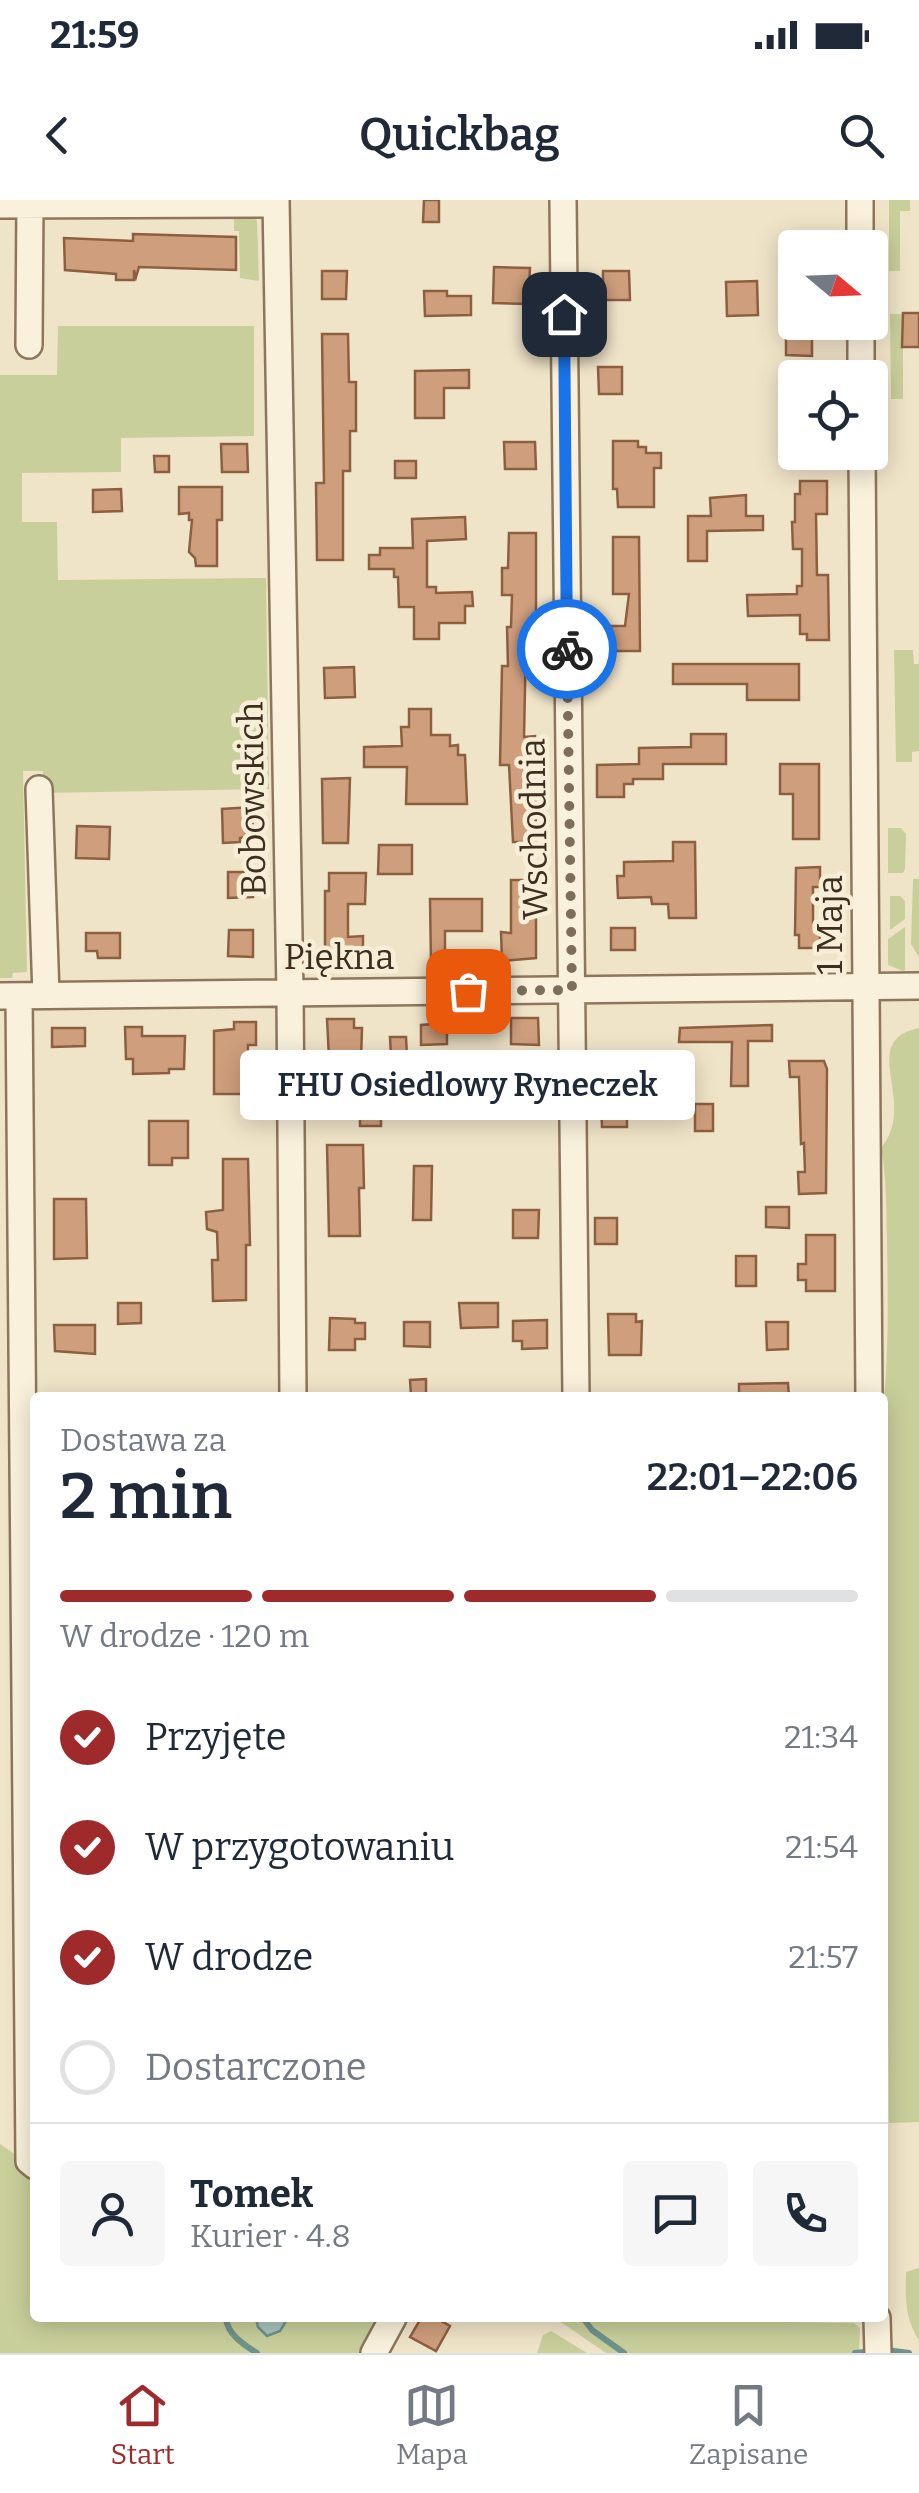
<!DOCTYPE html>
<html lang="pl">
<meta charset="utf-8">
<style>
:root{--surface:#fff;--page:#f6f6f7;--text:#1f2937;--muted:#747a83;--line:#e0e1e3;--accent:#9e2a2b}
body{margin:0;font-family:Bitter,serif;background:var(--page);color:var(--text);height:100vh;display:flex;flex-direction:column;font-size:38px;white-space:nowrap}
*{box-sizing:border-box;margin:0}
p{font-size:32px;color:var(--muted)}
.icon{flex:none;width:55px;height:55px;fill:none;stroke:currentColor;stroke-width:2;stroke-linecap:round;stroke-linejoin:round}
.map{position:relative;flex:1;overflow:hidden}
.panel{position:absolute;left:30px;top:1192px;width:858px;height:930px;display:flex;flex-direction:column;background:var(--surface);border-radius:10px;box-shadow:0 5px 25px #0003}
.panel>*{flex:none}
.needle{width:65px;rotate:109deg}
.buttons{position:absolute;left:778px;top:30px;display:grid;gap:20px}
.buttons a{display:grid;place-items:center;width:110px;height:110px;border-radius:10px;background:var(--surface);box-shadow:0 5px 25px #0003;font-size:50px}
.pin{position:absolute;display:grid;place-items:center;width:85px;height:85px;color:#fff;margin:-42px;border-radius:20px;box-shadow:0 5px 15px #0006}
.courier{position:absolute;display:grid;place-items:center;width:100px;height:100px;margin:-50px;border:8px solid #1a73e8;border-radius:50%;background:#fff;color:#222;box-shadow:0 2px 12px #0007}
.bubble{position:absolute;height:70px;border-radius:10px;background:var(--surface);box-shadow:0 5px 25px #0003;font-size:32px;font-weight:600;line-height:70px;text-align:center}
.headline em{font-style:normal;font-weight:600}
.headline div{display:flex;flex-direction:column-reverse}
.headline{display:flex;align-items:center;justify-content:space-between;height:170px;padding:0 30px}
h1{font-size:65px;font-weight:600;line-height:75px}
.bar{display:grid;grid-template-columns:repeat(4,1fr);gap:15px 10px;align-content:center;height:120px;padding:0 30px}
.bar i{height:12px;border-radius:8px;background:var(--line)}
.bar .on{background:var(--accent)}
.bar p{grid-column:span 4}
.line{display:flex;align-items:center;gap:25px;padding:0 30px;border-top:2px solid var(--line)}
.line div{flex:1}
.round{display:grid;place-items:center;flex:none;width:105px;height:105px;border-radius:10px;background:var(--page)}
ol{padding:0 30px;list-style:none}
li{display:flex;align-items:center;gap:30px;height:110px}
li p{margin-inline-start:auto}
li .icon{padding:10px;border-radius:50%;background:var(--accent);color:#fff;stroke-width:4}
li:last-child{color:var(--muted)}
li i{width:55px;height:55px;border:5px solid var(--line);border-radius:50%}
.status{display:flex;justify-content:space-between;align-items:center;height:70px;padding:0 50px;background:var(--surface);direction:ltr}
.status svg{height:28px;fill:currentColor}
header{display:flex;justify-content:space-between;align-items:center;height:130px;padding:0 30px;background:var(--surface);font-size:45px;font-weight:600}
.menu{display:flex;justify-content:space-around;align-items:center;height:140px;border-top:2px solid var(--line);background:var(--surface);font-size:28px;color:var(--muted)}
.menu a{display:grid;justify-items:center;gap:5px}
.menu .on{color:var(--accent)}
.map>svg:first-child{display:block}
.green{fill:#c9cf9b}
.water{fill:#a9c4bc;stroke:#6f938a;stroke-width:2.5}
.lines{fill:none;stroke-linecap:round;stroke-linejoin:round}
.stream{stroke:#6f938a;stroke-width:6}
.building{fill:#cf9f7d;stroke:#8d5f41;stroke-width:2.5}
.minor-casing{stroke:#8d765c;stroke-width:30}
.minor{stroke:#faf1dc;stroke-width:25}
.done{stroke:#7c6e5b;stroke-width:10;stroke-dasharray:0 18}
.route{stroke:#1a73e8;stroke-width:12}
.labels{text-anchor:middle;stroke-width:9;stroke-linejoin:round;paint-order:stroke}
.street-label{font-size:35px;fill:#3d2e20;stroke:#f7eed8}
</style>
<div class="status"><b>21:59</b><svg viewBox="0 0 49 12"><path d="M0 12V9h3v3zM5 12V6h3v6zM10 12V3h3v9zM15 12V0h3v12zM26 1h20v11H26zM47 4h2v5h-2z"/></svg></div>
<header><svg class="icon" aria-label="back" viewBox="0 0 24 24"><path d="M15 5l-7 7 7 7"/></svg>Quickbag<svg class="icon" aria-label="search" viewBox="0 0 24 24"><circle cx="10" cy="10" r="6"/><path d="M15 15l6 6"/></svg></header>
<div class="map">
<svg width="919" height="2153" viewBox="0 0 919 2153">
<rect width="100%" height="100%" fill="#f0e4c8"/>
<path class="green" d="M889 0H910V11H900V71H889Z
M234 17H250L257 20 259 81 240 78 239 31H234Z
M890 114H903V199H891Z
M58 126H254V236L121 238V272L22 273V322H57L58 380 266 378 269 589 42 593 43 571H23L27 772 13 773 12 778H0V175H57Z
M894 450H913L914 464H919V551L912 552V562H896Z
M888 628H901L906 634 905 669 903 673H888Z
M913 679H919V757L911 744Z
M890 696H900L905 701V719L890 730Z
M905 727V770L903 771 888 765V739Z
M919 828V1922L889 1923 883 1211C889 1154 888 1098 887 1041 886 1010 887 979 881 948 919 902 856 841 919 828Z
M0 1944 35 1968V2118H382L363 2153H0Z
M919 2068V2140C905 2120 905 2096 906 2072Z
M555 2118 854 2123 860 2128 859 2153H606Z
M551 2131 587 2153H537L543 2135Z"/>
<path class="water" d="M256 2118H288L280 2131 267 2136 258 2127Z"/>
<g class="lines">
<path class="stream" d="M226 2118C227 2134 244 2145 257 2153
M583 2118 592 2130 624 2153
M886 2150 909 2153
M855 2153 874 2151"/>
</g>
<path class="building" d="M424 0H439V22H423Z
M133 34 236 37V70L139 67 136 77 134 70V80H116V74L65 70 64 38 133 41Z
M494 67 530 68 528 104 493 103Z
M322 71H347L346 99H322Z
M603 71H629L630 100H603Z
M757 81 758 115 727 116 726 82Z
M424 91H447V96H471V115L425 116Z
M903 113H919V147H902Z
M786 129H812V156L786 155Z
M322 134H348L349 182H356V231H350V271H343V360H317L316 283H324Z
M598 167H622V194H599Z
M469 170V188H444V218H415V171Z
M613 241H638V247H646V253H661V268H654V307H618L617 289H613Z
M504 242H535L536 269H505Z
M221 244H247L248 272H222Z
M154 256H169V272H155Z
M395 261H416V278H395Z
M800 281H827V314H816L817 375H828L829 440H807V434H800V415L748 416 747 395 797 394V386H802V349H793L792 322H795V294H800Z
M179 287H222V320H217V366H196L195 358 189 352 192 320H189V313L179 314Z
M121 289 122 311 93 312V290Z
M746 295V316H763V330L707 331V361H688V316H711L710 298Z
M465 317 466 339 427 341V387H436V393L472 392 473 406H465V423H439V439H414V407H399L398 377H394V369H369V355H380V348H413L412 319Z
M509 333H536V441H526L524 537 535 536 536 642H513L509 565H500L502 466H508L507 427H511L512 395H502V368H508Z
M613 337H639L640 451H607L606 426H625L629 394H613Z
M673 464H799V500H747V484H673Z
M354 467 355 497 325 498 324 468Z
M409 509H431V535H450V546L458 545V555H465L467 604H406L407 567H364V547L402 546 401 527H409Z
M691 534H726V564H663V579H633V584H624V597H597V565L639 564V548L691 547Z
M780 564H819V639H793V594H780Z
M350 578 348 643H323L322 579Z
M252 607 253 632H246V637L240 638V642L223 643 222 609Z
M77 626 110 627 109 659 76 658Z
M673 642H695L696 718H669L668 704H652L651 697 618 698 617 676H624V662L673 661Z
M379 645H412V674H378Z
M820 667V687H813V723H820V748H799V735H795L796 668Z
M228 672H252L253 697 228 698Z
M329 673H366L365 704H348V737L363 736V755L325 756V691H329Z
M511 680H536V758L502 761 501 732 511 733Z
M430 699H482V731H445V763H431Z
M611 728H635V750H611Z
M229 730H253V757L228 756Z
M86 733H120V758H98L97 751H86Z
M432 818H447V844L421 845V825L432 824Z
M511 818H538L539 845 511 844Z
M327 819H354V828H362L360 893H326V877H330Z
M234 822H256V845H248L247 894H214V831L234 829Z
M772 825V841H748V886H731L732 842H679L680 828Z
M125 827H142V836H185L184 869H169V873L133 874V859H126Z
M52 828H85V846L52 847Z
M390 837H406L407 856 391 857Z
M789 861H824L827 869 826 993 799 994 798 972H805L804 943 801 944 799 877H790Z
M610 867H641L642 917H627V927H602L601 905 610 904Z
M695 904H713V931H695Z
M360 909H381V926H360Z
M149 921H188V958H172V965H149Z
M327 945H363L364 988H359L360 1036H329Z
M223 959H248L250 1045H246V1100L213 1101 212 1060H218L217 1032 207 1029 206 1012 223 1010Z
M414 966H432L431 1020H413Z
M54 999H86L87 1058 54 1059Z
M766 1007H789V1028L766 1027Z
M513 1010H539L538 1038H513Z
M595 1018H617V1044H595Z
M806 1035H835V1091H806V1080H798V1064H806Z
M736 1056H756V1086H736Z
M118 1103H141V1123L118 1124Z
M459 1103H498V1127L461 1128Z
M608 1114H636V1122L642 1121 641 1155H609Z
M330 1118 355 1119V1123H365V1139H355V1150H329Z
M547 1120V1148L522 1149V1141H513V1121Z
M404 1122H430V1147L404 1146Z
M766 1122H788V1149L767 1150Z
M54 1125H95V1154L55 1151Z
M426 1179V1194L411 1195 410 1180Z
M788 1183 789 1198H739V1184Z
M421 2118H436L450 2126 436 2151 410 2137Z"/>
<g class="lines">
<defs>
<path id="minor" d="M276 0 290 793 293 1198
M563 0 576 1198
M860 0V48
M0 5 276 4
M861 122V178
M29 145 30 0
M862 252 869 1198
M39 589 46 795
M0 796 919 786
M19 796 29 1961 35 1966
M877 2118 878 2153
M374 2153 393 2118"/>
</defs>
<use href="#minor" class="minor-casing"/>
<use href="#minor" class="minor"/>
</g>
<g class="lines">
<path class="done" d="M468 791 572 790 567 449"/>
<path class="route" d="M564 114 567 449"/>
</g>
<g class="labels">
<g class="street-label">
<text transform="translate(252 599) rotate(-91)" y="12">Bobowskich</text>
<text transform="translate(534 629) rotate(-91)" y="12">Wschodnia</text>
<text transform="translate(830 725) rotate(-90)" y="12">1 Maja</text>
<text x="339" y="769">Piękna</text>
</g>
</g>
</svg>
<div class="buttons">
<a><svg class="needle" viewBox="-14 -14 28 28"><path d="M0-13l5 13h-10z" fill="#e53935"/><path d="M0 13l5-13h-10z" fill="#747a83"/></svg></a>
<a><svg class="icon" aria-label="locate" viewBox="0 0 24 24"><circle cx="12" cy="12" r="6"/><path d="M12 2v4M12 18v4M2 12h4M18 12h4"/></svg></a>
</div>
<div class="pin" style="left:468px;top:791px;background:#ea580c"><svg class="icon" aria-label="bag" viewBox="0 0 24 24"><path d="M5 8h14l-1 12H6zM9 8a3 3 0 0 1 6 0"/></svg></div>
<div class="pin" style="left:564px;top:114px;background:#1f2937"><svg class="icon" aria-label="home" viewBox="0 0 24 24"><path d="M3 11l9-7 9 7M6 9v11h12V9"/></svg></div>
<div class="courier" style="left:567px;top:449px"><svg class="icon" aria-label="bike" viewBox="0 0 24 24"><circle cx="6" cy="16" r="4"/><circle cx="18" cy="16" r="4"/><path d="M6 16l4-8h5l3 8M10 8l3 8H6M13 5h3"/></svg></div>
<div class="bubble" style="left:240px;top:850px;width:455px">FHU Osiedlowy Ryneczek</div>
<section class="panel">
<div class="headline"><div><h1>2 min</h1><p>Dostawa za</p></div><em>22:01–22:06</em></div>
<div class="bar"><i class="on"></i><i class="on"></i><i class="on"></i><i></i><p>W drodze · 120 m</p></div>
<ol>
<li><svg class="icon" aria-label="check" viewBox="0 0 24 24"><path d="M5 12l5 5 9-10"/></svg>Przyjęte<p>21:34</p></li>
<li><svg class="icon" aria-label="check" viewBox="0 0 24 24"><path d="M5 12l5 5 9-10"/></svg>W przygotowaniu<p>21:54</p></li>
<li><svg class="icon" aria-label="check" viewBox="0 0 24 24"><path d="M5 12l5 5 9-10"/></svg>W drodze<p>21:57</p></li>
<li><i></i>Dostarczone</li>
</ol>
<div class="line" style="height:180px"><a class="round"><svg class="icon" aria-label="person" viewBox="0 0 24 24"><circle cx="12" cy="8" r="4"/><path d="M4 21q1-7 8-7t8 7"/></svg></a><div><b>Tomek</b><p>Kurier · 4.8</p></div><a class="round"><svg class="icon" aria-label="chat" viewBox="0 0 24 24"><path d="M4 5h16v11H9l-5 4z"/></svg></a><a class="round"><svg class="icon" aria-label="phone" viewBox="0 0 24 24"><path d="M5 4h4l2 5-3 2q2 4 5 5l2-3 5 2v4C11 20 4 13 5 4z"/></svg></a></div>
</section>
</div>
<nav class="menu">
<a class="on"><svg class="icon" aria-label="home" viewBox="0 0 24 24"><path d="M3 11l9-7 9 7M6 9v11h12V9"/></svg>Start</a>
<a><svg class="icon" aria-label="map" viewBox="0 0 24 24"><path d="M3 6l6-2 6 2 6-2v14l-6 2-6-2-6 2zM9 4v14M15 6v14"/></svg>Mapa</a>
<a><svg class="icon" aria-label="saved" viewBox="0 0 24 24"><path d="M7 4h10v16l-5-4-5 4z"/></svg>Zapisane</a>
</nav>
